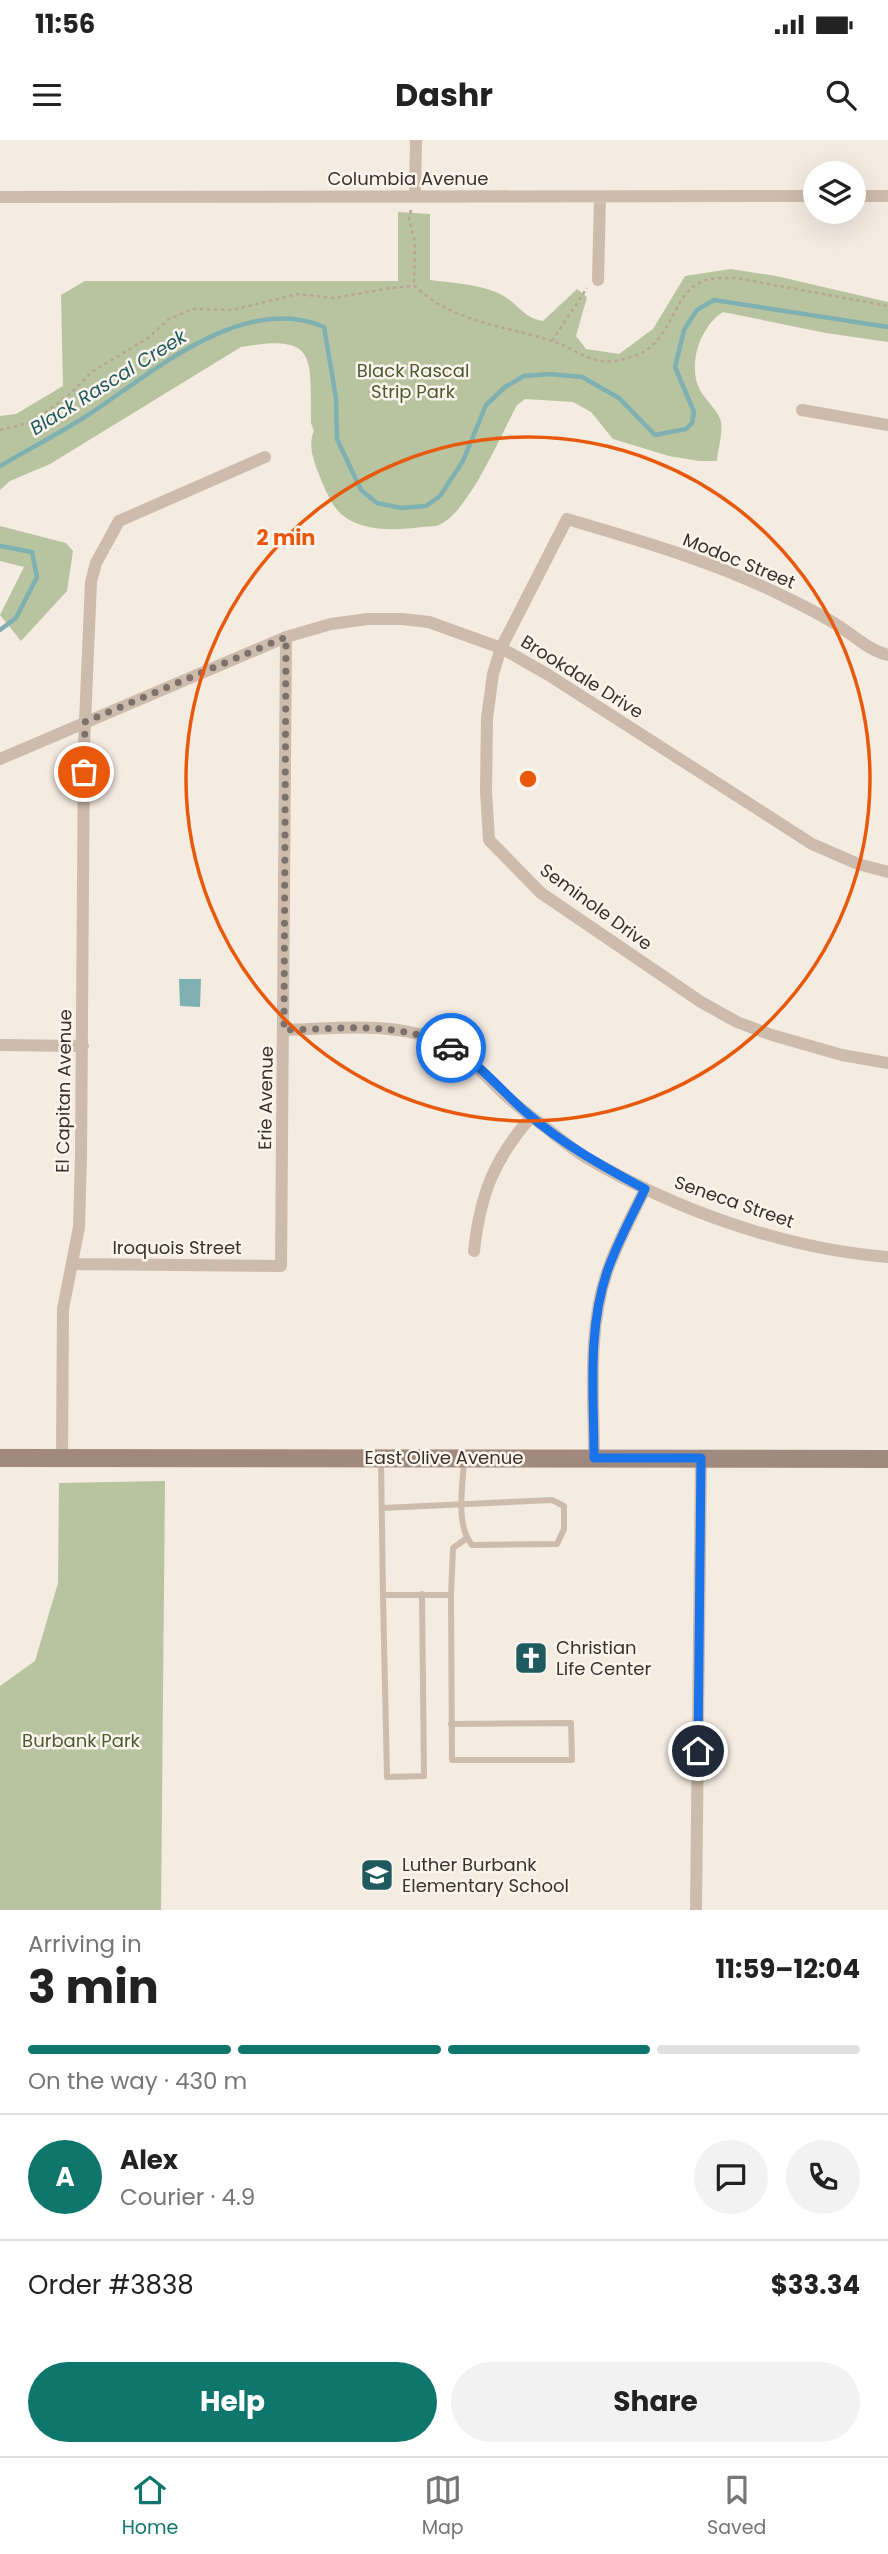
<!DOCTYPE html>
<meta charset="utf-8">
<style>
:root{--surface:#fff;--page:#f2f2f2;--text:#222;--muted:#767676;--line:#e0e0e0;--accent:#0f766e}
body{margin:0;font-family:Poppins,sans-serif;background:var(--page);color:var(--text);height:100vh;display:flex;flex-direction:column;font-size:26px;white-space:nowrap}
*{box-sizing:border-box;margin:0}
p{font-size:23px;color:var(--muted)}
.icon{flex:none;width:38px;height:38px;fill:none;stroke:currentColor;stroke-width:2;stroke-linecap:round;stroke-linejoin:round}
.map{position:relative;height:1770px;overflow:hidden}
.panel{display:flex;flex-direction:column;background:var(--surface);flex:1}
.panel>*{flex:none}
.tools{position:absolute;left:803px;top:21px;display:grid;gap:14px}
.tools a{display:grid;place-items:center;width:63px;height:63px;border-radius:50%;background:var(--surface);box-shadow:0 7px 28px #0002;font-size:35px}
.pin{position:absolute;display:grid;place-items:center;width:60px;height:60px;color:#fff;margin:-30px;border:4px solid #fff;border-radius:50%;box-shadow:0 2px 7px #0007}
.courier{position:absolute;display:grid;place-items:center;width:70px;height:70px;margin:-35px;border:5px solid #1a73e8;border-radius:50%;background:#fff;color:#222;box-shadow:0 2px 9px #0007}
.headline em{font-style:normal;font-weight:700}
.headline div{display:flex;flex-direction:column-reverse}
.headline{display:flex;align-items:center;justify-content:space-between;height:119px;padding:0 28px}
h1{font-size:46px;font-weight:700;line-height:52px}
.bar{display:grid;grid-template-columns:repeat(4,1fr);gap:10px 7px;align-content:center;height:84px;padding:0 28px}
.bar i{height:9px;border-radius:5px;background:var(--line)}
.bar .current{background:var(--accent)}
.bar p{grid-column:span 4}
.line{display:flex;align-items:center;gap:18px;padding:0 28px;border-top:2px solid var(--line)}
.line div{flex:1}
.round{display:grid;place-items:center;flex:none;width:74px;height:74px;border-radius:37px;background:var(--page)}
.primary-button{display:flex;gap:14px;margin-top:auto;padding:14px 28px}
.primary-button a{flex:1;height:80px;border-radius:42px;background:var(--accent);color:#fff;font-size:28px;font-weight:700;line-height:80px;text-align:center}
.primary-button a+a{background:var(--page);color:var(--text)}
.status{display:flex;justify-content:space-between;align-items:center;height:49px;padding:0 35px;background:var(--surface);direction:ltr}
.status svg{height:19px;fill:currentColor}
header{display:flex;justify-content:space-between;align-items:center;height:91px;padding:0 28px;background:var(--surface);font-size:32px;font-weight:700}
.dock{display:flex;justify-content:space-around;align-items:center;height:98px;border-top:2px solid var(--line);background:var(--surface);font-size:19px;color:var(--muted)}
.dock a{display:grid;justify-items:center;gap:4px}
.dock .current{color:var(--accent)}
.map>svg:first-child{display:block}
.green{fill:#b8c4a0}
.water{fill:#7fb0b2}
.lines{fill:none;stroke-linecap:round;stroke-linejoin:round}
.stream{stroke:#7fb0b2;stroke-width:4.5}
.path{stroke:#b9a596;stroke-width:2.5;stroke-dasharray:3.5 3.5;stroke-linecap:butt}
.lane{stroke:#cdbbac;stroke-width:6}
.street{stroke:#cdbbac;stroke-width:12}
.secondary{stroke:#a18a7d;stroke-width:18}
.done{stroke:#7c716b;stroke-width:7;stroke-dasharray:0 12.6}
.route{stroke:#1a73e8;stroke-width:9}
.ring{fill:none;stroke:#e8590c;stroke-width:3.5}
.labels{text-anchor:middle;stroke-width:5;stroke-linejoin:round;paint-order:stroke}
.street-label{font-size:18px;fill:#3b302b;stroke:#fbf5ee}
.park-label{font-size:18px;fill:#4a5a2e;stroke:#fbf5ee}
.poi-label{font-size:18px;fill:#3b302b;stroke:#fbf5ee;text-anchor:start}
.water-label{font-size:19px;font-style:italic;fill:#1f5a5e;stroke:#fbf5ee}
.centre{fill:#e8590c;stroke:#fbf5ee;stroke-width:3.5}
.ring-label{font-size:21px;text-anchor:middle;font-weight:bold;fill:#e8590c;stroke:#fbf5ee;stroke-width:5;stroke-linejoin:round;paint-order:stroke}
</style>
<div class="status"><b>11:56</b><svg viewBox="0 0 49 12"><path d="M0 12V9h3v3zM5 12V6h3v6zM10 12V3h3v9zM15 12V0h3v12zM26 1h20v11H26zM47 4h2v5h-2z"/></svg></div>
<header><svg class="icon" aria-label="menu" viewBox="0 0 24 24"><path d="M4 6h16M4 12h16M4 18h16"/></svg>Dashr<svg class="icon" aria-label="search" viewBox="0 0 24 24"><circle cx="10" cy="10" r="6"/><path d="M15 15l6 6"/></svg></header>
<div class="map">
<svg width="888" height="1770" viewBox="0 0 888 1770">
<rect width="100%" height="100%" fill="#f4ebe1"/>
<path class="green" d="M398 72 430 74V140C452 143 481 144 502 155 517 163 525 179 543 181L577 149 587 157 576 196 586 209 619 214 653 189 685 136 731 129 776 136 888 162V202L826 193 723 172C700 186 687 226 700 250 705 260 719 271 721 282 723 293 718 309 717 321H699L669 316 613 299 591 272 573 262 525 259 517 265C502 293 468 373 439 385 435 387 428 386 423 387 397 390 363 393 341 374 331 365 323 345 318 332 313 319 308 304 314 291L311 283C310 218 319 193 241 207L50 324 10 341 0 350V276L16 274 63 246 61 155 85 141H398Z
M0 386 66 403 73 411 67 451 21 501 0 475 24 427 0 421Z
M165 1341 161 1770H0V1546L35 1521 58 1443 59 1343Z"/>
<path class="water" d="M179 839H201L200 867 180 866Z"/>
<g class="lines">
<path class="stream" d="M0 326C29 309 60 293 88 275 152 233 243 152 324 187L336 258 337 299 361 350 377 363 401 368 426 366 440 356 463 321 486 265 505 247 524 236 549 234 582 237 619 258 655 295 686 289 692 283 694 272 675 227 684 190 697 170 714 160 888 187
M0 406 32 412 37 437 16 478 0 490"/>
<path class="path" d="M411 70 409 79 415 102 414 146
M552 201 587 148
M0 290 32 282 70 254 92 232 148 198 169 179 193 169 232 170 298 154 335 158 390 148 414 146C422 152 431 160 440 165 474 184 515 189 552 201 569 206 583 218 601 221 615 223 631 218 643 212 672 196 673 157 699 143 710 137 723 138 736 138L888 166"/>
<path class="lane" d="M381 1320 383 1455H451L453 1408 467 1398
M382 1368 552 1360 564 1366V1389L557 1404 472 1405C455 1384 463 1346 464 1320
M383 1455 387 1637 424 1636 422 1454
M451 1455 452 1620H572L571 1583 451 1584"/>
<path class="street" d="M854 56H888
M0 57 816 56
M415 57 416 0
M598 140 600 57
M802 270 888 285
M888 515C872 511 860 501 846 491 828 478 806 467 785 457 718 423 639 400 567 379L501 508 493 534 487 578 486 651 489 700 541 753 701 862 737 882 772 895 842 915 888 923
M0 619 286 497 331 484 368 479H402L429 482 501 508 547 534 812 704 858 724 888 732
M284 890C334 889 390 881 437 900 464 911 482 933 503 953 516 965 530 976 544 986 558 997 572 1009 587 1018 676 1070 785 1109 888 1117
M0 905 83 906
M474 1111C480 1055 494 1019 531 977
M73 1124 281 1126 286 497
M62 1318 63 1169 79 1087 81 1016 84 605 91 442 96 423 119 381 265 317
M594 1318C594 1257 587 1191 607 1132 617 1103 632 1076 645 1049
M696 1770 701 1318"/>
<path class="secondary" d="M0 1318 888 1319"/>
</g>
<g class="lines">
<path class="done" d="M84 632 85 582 286 497 284 890C339 889 401 880 451 908"/>
<path class="route" d="M451 908C481 924 502 952 528 974 564 1005 604 1027 645 1049 632 1076 617 1103 607 1132 587 1191 594 1256 594 1318H701L698 1611"/>
</g>
<circle class="ring" cx="528" cy="639" r="342"/>
<defs>
<symbol id="church-square" viewBox="-11 -11 22 22"><rect x="-9" y="-9" width="18" height="18" rx="4" fill="#1f5a5e" stroke="#fbf5ee"/><path d="M-1.2-6h2.4v3.5h3.3v2.4h-3.3V6h-2.4V-.1h-3.3v-2.4h3.3Z" fill="#fff"/></symbol>
<symbol id="school-square" viewBox="-11 -11 22 22"><rect x="-9" y="-9" width="18" height="18" rx="4" fill="#1f5a5e" stroke="#fbf5ee"/><path d="M0-5L7-2L0 1L-7-2ZM-4 1L0 2.5L4 1V4Q0 6-4 4Z" fill="#fff"/></symbol>
</defs>
<g fill-rule="evenodd">
<use href="#church-square" x="512" y="1499" width="38" height="38"/>
<use href="#school-square" x="358" y="1716" width="38" height="38"/>
</g>
<g class="labels">
<g class="street-label">
<text x="408" y="45">Columbia Avenue</text>
<text transform="translate(739 421) rotate(22)" y="6">Modoc Street</text>
<text transform="translate(582 537) rotate(32)" y="6">Brookdale Drive</text>
<text transform="translate(596 767) rotate(36)" y="6">Seminole Drive</text>
<text transform="translate(64 951) rotate(-89)" y="6">El Capitan Avenue</text>
<text transform="translate(266 958) rotate(-89)" y="6">Erie Avenue</text>
<text transform="translate(734 1062) rotate(19)" y="6">Seneca Street</text>
<text x="177" y="1114">Iroquois Street</text>
<text x="444" y="1324">East Olive Avenue</text>
</g>
<g class="park-label">
<text x="413" y="237">Black Rascal<tspan x="413" dy="21">Strip Park</tspan></text>
<text x="81" y="1607">Burbank Park</text>
</g>
<g class="poi-label">
<text x="556" y="1514">Christian<tspan x="556" dy="21">Life Center</tspan></text>
<text x="402" y="1731">Luther Burbank<tspan x="402" dy="21">Elementary School</tspan></text>
</g>
<g class="water-label">
<text transform="translate(108 242) rotate(-32)" y="7">Black Rascal Creek</text>
</g>
</g>
<circle cx="528" cy="639" r="10" class="centre"/>
<g class="ring-label">
<text x="286" y="405">2 min</text>
</g>
</svg>
<div class="tools">
<a><svg class="icon" aria-label="layers" viewBox="0 0 24 24"><path d="M12 4l9 5-9 5-9-5zM3 14l9 5 9-5"/></svg></a>
</div>
<div class="pin" style="left:84px;top:632px;background:#ea580c"><svg class="icon" aria-label="bag" viewBox="0 0 24 24"><path d="M5 8h14l-1 12H6zM9 8a3 3 0 0 1 6 0"/></svg></div>
<div class="pin" style="left:698px;top:1611px;background:#1f2937"><svg class="icon" aria-label="home" viewBox="0 0 24 24"><path d="M3 11l9-7 9 7M6 9v11h12V9"/></svg></div>
<div class="courier" style="left:451px;top:908px"><svg class="icon" aria-label="car" viewBox="0 0 24 24"><path d="M5 17H2v-5l4-1 3-4h7l3 4 3 1v5h-3M9 17h6M6 11h13"/><circle cx="7" cy="17" r="2"/><circle cx="17" cy="17" r="2"/></svg></div>
</div>
<section class="panel">
<div class="headline"><div><h1>3 min</h1><p>Arriving in</p></div><em>11:59–12:04</em></div>
<div class="bar"><i class="current"></i><i class="current"></i><i class="current"></i><i></i><p>On the way · 430 m</p></div>
<div class="line" style="height:126px"><b class="round" style="background:var(--accent);color:#fff">A</b><div><b>Alex</b><p>Courier · 4.9</p></div><a class="round"><svg class="icon" aria-label="chat" viewBox="0 0 24 24"><path d="M4 5h16v11H9l-5 4z"/></svg></a><a class="round"><svg class="icon" aria-label="phone" viewBox="0 0 24 24"><path d="M5 4h4l2 5-3 2q2 4 5 5l2-3 5 2v4C11 20 4 13 5 4z"/></svg></a></div>
<div class="line" style="height:91px"><div>Order #3838</div><b>$33.34</b></div>
<div class="primary-button"><a>Help</a><a>Share</a></div>
</section>
<nav class="dock">
<a class="current"><svg class="icon" aria-label="home" viewBox="0 0 24 24"><path d="M3 11l9-7 9 7M6 9v11h12V9"/></svg>Home</a>
<a><svg class="icon" aria-label="map" viewBox="0 0 24 24"><path d="M3 6l6-2 6 2 6-2v14l-6 2-6-2-6 2zM9 4v14M15 6v14"/></svg>Map</a>
<a><svg class="icon" aria-label="saved" viewBox="0 0 24 24"><path d="M7 4h10v16l-5-4-5 4z"/></svg>Saved</a>
</nav>
